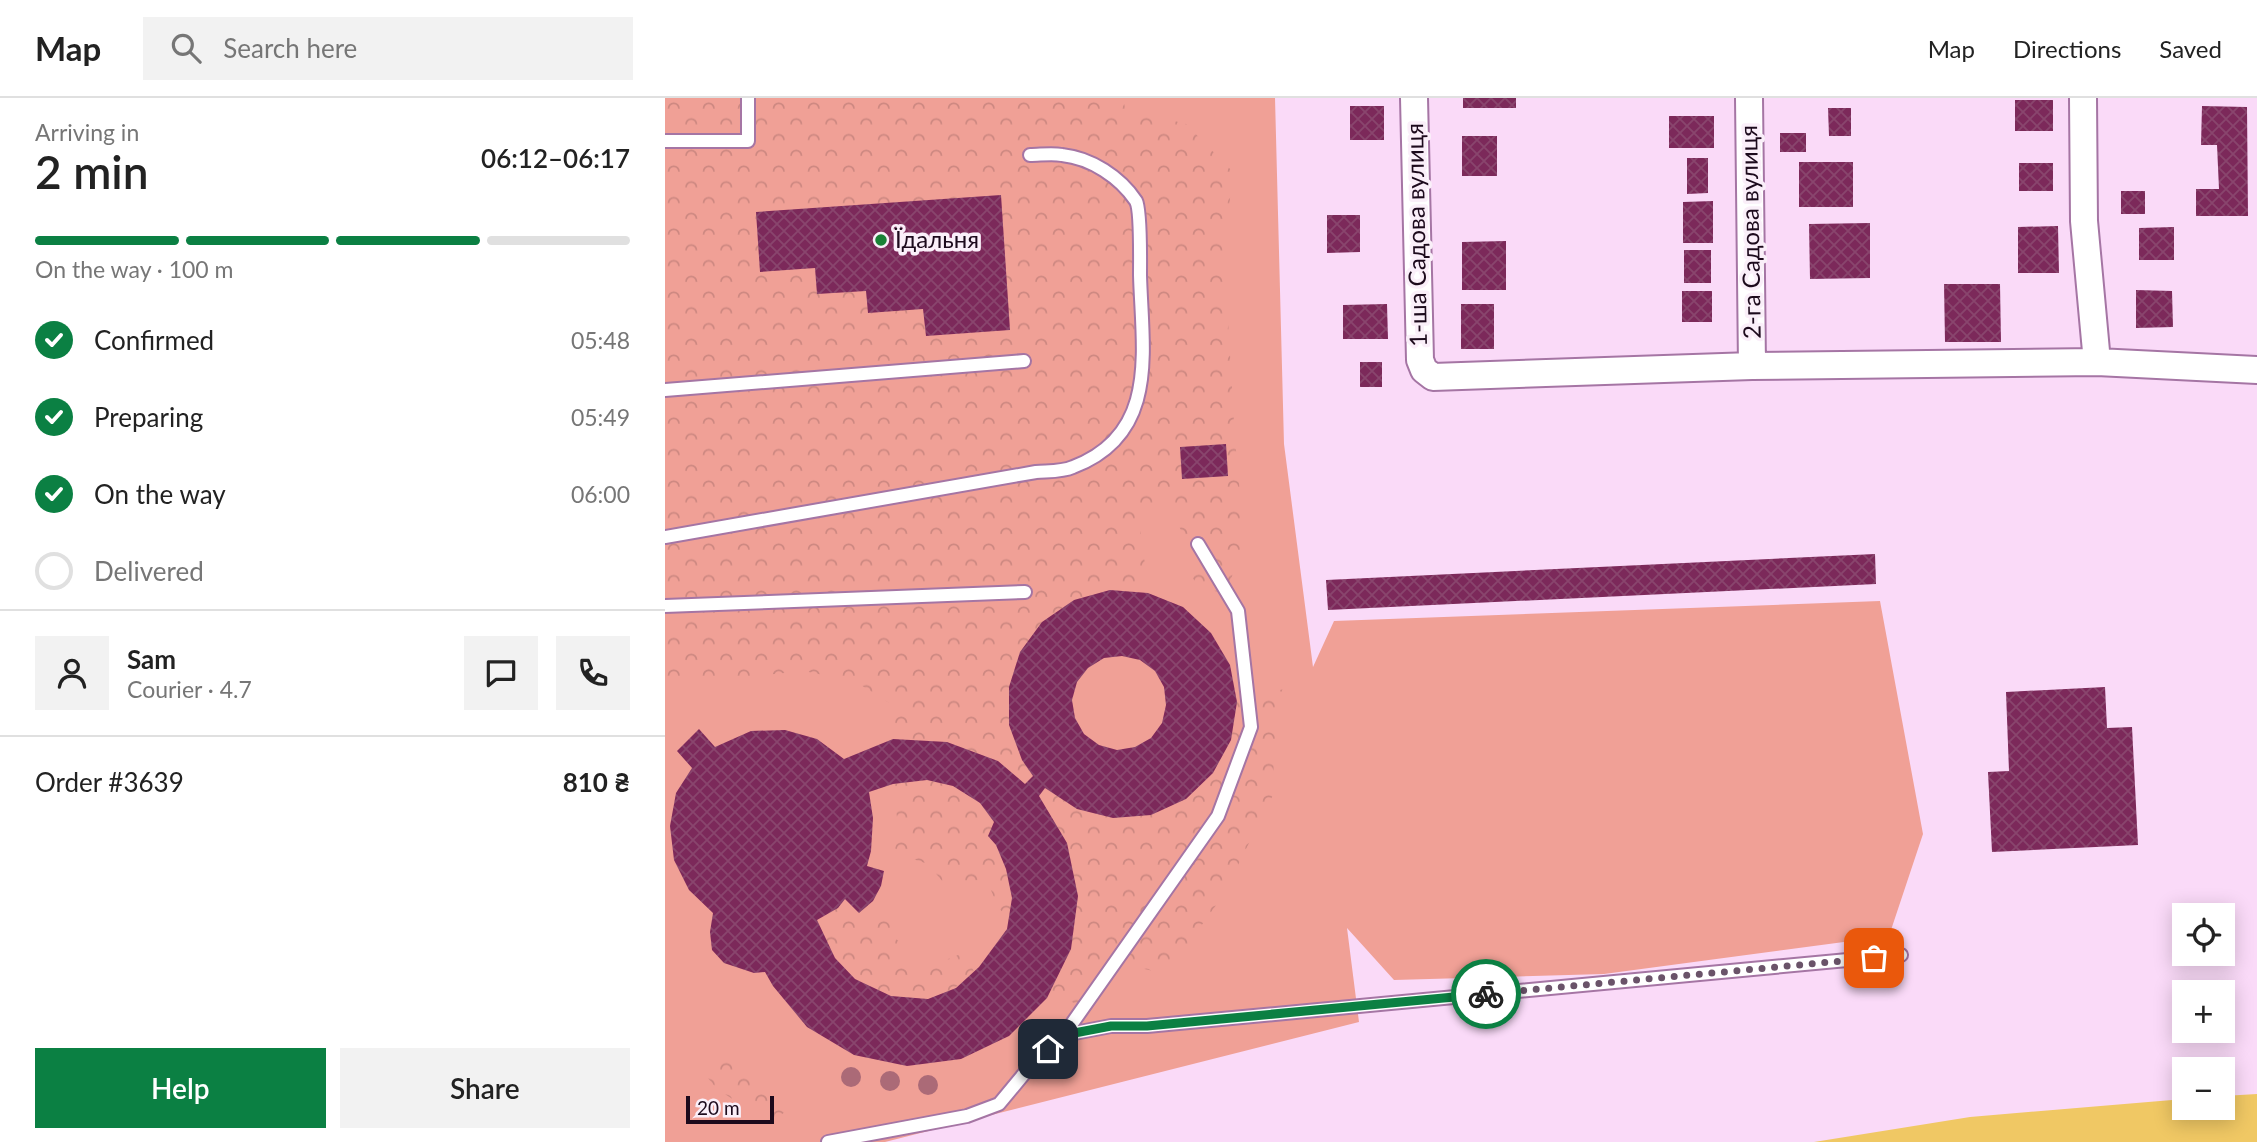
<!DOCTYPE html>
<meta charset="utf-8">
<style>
:root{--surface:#fff;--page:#f2f2f2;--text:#222;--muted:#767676;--line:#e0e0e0;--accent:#0b8043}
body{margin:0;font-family:Lato,sans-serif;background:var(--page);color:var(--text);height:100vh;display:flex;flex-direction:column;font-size:26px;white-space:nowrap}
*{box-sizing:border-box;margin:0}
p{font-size:23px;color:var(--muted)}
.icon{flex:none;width:38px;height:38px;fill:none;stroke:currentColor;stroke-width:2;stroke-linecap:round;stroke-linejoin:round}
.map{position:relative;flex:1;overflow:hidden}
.details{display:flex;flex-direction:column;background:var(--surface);width:665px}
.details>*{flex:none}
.buttons{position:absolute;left:1507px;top:805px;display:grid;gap:14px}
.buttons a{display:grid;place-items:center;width:63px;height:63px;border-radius:0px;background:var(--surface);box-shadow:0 4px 18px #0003;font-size:35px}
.scale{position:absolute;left:21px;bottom:18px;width:88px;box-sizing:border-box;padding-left:7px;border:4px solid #1c0a1c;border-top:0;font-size:19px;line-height:24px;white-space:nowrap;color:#1c0a1c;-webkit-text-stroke:5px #faeff9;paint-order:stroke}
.pin{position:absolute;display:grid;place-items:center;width:60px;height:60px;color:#fff;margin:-30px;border-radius:14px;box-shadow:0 4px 10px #0006}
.courier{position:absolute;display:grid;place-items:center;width:70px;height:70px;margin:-35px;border:5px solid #0b8043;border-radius:50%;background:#fff;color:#222;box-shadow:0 2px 9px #0007}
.head em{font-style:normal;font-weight:600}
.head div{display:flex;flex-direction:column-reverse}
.head{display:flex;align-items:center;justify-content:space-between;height:119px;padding:0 35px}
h1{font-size:46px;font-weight:600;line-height:52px}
.bar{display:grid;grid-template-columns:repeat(4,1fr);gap:10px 7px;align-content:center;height:84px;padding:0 35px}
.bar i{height:9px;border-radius:5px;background:var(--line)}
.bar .on{background:var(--accent)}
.bar p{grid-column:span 4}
.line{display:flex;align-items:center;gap:18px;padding:0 35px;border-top:2px solid var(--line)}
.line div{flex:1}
.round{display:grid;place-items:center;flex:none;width:74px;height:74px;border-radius:0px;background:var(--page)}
ol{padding:0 35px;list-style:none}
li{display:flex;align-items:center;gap:21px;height:77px}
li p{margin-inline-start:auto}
li .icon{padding:7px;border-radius:50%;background:var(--accent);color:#fff;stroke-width:4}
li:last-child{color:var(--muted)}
li i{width:38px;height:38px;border:4px solid var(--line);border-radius:50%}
.primary-button{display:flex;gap:14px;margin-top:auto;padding:14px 35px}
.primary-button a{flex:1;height:80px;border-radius:0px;background:var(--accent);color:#fff;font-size:28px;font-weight:600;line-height:80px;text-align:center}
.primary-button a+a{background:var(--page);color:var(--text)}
header{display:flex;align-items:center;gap:42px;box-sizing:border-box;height:98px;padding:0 35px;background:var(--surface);border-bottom:2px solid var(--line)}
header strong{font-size:33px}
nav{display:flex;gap:38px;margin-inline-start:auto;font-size:24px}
.search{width:490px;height:63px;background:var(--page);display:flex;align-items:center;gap:18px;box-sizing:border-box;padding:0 24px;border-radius:0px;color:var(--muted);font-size:26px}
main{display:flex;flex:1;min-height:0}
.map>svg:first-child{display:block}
.green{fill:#f0a096}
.forest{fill:url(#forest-crowns)}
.water{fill:#f0c864}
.building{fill:url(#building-cross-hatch);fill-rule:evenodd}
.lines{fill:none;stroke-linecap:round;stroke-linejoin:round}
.lane-casing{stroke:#a575a4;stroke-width:16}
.street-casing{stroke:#a575a4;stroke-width:30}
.lane{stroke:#fff;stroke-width:12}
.street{stroke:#fff;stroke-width:26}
.tree{fill:#ab6a77}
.done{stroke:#6a5369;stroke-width:7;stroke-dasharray:0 12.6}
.route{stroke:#0b8043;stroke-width:9}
.poi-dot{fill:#198136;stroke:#faeff9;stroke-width:2.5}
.labels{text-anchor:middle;stroke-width:7;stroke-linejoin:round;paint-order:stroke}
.street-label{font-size:24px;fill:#1c0a1c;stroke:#faeff9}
.poi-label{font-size:24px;fill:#1c0a1c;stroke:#faeff9;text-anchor:start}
</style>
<header>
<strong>Map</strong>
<div class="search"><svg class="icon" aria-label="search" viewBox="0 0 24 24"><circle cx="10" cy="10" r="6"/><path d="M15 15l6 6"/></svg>Search here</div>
<nav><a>Map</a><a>Directions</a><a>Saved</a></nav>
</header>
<main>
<section class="details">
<div class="head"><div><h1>2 min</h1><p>Arriving in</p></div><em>06:12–06:17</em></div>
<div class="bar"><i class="on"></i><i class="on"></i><i class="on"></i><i></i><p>On the way · 100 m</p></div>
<ol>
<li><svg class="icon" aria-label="check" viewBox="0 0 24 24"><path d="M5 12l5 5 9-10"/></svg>Confirmed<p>05:48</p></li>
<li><svg class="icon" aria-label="check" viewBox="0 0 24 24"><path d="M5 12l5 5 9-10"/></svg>Preparing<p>05:49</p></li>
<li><svg class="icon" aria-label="check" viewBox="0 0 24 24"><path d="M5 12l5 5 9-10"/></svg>On the way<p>06:00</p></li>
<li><i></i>Delivered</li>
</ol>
<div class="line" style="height:126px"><a class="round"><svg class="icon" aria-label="person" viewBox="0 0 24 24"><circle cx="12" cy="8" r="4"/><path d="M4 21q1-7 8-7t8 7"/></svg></a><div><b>Sam</b><p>Courier · 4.7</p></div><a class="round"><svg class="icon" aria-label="chat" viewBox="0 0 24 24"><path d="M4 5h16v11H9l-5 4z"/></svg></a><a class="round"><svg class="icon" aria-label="phone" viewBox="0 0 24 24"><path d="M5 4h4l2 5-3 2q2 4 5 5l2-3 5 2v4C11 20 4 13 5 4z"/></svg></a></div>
<div class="line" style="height:91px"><div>Order #3639</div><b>810 ₴</b></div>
<div class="primary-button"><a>Help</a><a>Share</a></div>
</section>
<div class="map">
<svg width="1592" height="1044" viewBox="0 0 1592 1044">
<defs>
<pattern id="forest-crowns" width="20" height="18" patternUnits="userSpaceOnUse" patternTransform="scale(1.75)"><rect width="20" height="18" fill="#f0a096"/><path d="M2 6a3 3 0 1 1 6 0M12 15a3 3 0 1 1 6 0" fill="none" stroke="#cd8881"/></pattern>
<pattern id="building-cross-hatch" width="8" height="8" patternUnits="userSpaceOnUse" patternTransform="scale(1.75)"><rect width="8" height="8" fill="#7c295a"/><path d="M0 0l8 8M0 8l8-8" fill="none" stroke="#89456d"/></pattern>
</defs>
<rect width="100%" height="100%" fill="#fadaf8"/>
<path class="green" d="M0 0H610L619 346 648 569 669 523 1215 503 1258 736 1224 838 939 876 729 882 682 830 694 924 220 1044H0Z"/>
<path class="forest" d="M0 0H458L460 10 521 26 568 74 559 154 570 342 579 438 562 495C512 489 531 469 517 435 513 423 500 408 491 398L475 431 482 480 455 521 344 627 368 678 360 686 333 663 282 644 228 641 226 606 191 584 139 573 4 587 0 591Z
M621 591 609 645 608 697 557 799 523 846 493 874 457 866 420 911 354 875 356 708 391 675 423 685 542 602Z
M262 682 288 688 315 705 329 724 323 738C342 761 349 791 344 819L333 810 322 782 277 783 263 766 233 756 230 750 234 736 228 686Z
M180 801 194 815 229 818 231 841 247 853V864L263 869 293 857 304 862 309 874C296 886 281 898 263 901 230 905 191 887 171 862 163 851 158 835 152 822L173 810Z
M56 960 117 995 124 1011 105 1025 52 991 42 979Z"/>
<path class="water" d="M1592 996V1044H1149L1305 1019 1519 1001V1010H1558V998Z"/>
<path class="building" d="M798 0H851V10H798Z
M1350 2H1388V33H1350Z
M685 8H719V42H685Z
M1537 8 1582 9 1583 118H1531V91H1554L1552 47H1536Z
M1163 10H1186V38H1164Z
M1004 18H1049V50H1004Z
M1115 35H1141V54H1115Z
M797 38H832V78H797Z
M1022 60H1043V95L1022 96Z
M1134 64H1188V109H1134Z
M1354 65H1388V93H1354Z
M1456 93H1480V116H1456Z
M336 97 345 232 261 238 258 211 203 215 201 193 152 196 150 170 95 174 91 114Z
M1048 103V145H1018V104Z
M662 117H695V154L662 155Z
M1205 125V180L1145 181 1144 126Z
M1393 128 1394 175H1353V129Z
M1509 129V162H1474V130Z
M841 143V192H797V144Z
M1019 152H1046V185H1019Z
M1279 186H1335L1336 244H1280Z
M1471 192 1507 193 1508 229 1471 230Z
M1017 193H1047V224H1017Z
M722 206 723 241H678V207Z
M796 206H829V251H796Z
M695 264H717V289H695Z
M561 346 563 378 517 381 515 349Z
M1210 456 1211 486 663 512 661 482Z
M445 492 483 495 518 509 546 535 565 567 572 604 566 642 548 675 521 701 486 717 448 720 412 711 380 690 374 698 402 745 413 798 406 851 382 900 344 938 296 961 242 968 189 957 142 929 108 888 100 874 89 875 59 865 47 852 45 834 48 815 24 792 9 762 5 728 11 695 27 670 12 653 34 631 50 649 86 633 120 632 152 641 179 661 228 641 282 644 333 663 360 686 368 678 357 662 344 627V589L355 554 377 524 409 502ZM457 558 475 562 490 573 499 589 501 607 497 625 486 640 470 649 452 652 434 647 419 636 410 620 407 602 412 584 423 570 439 560ZM262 682 288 688 315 705 329 724 323 738 331 747 341 771 347 800 342 831 314 869 291 890 263 901 226 898 190 881 170 860 152 822 173 810 180 801 194 815 208 803 216 788 219 773 202 768 206 753 208 720 204 694 228 686Z
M1440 589 1442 630 1467 629 1473 747 1327 754 1323 674 1344 673 1341 594Z"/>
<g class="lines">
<defs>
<path id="lane" d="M0 43H83V0
M0 292 359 263
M0 439 371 374C383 373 397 374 408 369 495 336 477 252 475 177 475 164 476 112 471 103 455 79 426 60 397 57 387 55 375 57 365 57
M0 508 360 494
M399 937 553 718 586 629 573 513 533 446
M163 1044 302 1018 334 1006 368 965 399 937 446 928H482L1236 857"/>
<path id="street" d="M749 0 755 262 759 272 768 279 1087 268 1432 264 1592 272
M1084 0 1087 268
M1418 0 1419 123 1432 264"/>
</defs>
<use href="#lane" class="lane-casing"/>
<use href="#street" class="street-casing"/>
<use href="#lane" class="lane"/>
<use href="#street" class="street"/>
</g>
<g class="tree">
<circle cx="186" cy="979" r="10"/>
<circle cx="225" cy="983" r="10"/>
<circle cx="263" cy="987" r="10"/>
</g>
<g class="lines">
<path class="done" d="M821 896 1209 860"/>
<path class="route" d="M383 951 399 937 446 928H482L821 896"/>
</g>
<circle class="poi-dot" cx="216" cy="142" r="7"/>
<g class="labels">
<g class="street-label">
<text transform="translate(1086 134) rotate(-91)" y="8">2-га Садова вулиця</text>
<text transform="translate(752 137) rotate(-91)" y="8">1-ша Садова вулиця</text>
</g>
<g class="poi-label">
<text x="230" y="150">Їдальня</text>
</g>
</g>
</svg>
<div class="buttons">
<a><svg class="icon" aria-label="locate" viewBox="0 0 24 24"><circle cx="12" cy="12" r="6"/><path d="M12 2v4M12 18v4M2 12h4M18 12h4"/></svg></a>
<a>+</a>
<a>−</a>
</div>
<div class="scale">20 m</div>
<div class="pin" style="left:1209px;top:860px;background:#ea580c"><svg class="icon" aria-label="bag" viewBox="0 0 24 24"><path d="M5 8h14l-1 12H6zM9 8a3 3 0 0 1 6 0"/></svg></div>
<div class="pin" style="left:383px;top:951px;background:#1f2937"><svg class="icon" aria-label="home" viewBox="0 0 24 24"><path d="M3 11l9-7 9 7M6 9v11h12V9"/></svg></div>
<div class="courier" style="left:821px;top:896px"><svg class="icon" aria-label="bike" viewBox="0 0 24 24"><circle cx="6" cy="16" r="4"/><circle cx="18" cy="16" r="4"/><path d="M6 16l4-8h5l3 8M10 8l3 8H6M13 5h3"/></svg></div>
</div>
</main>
